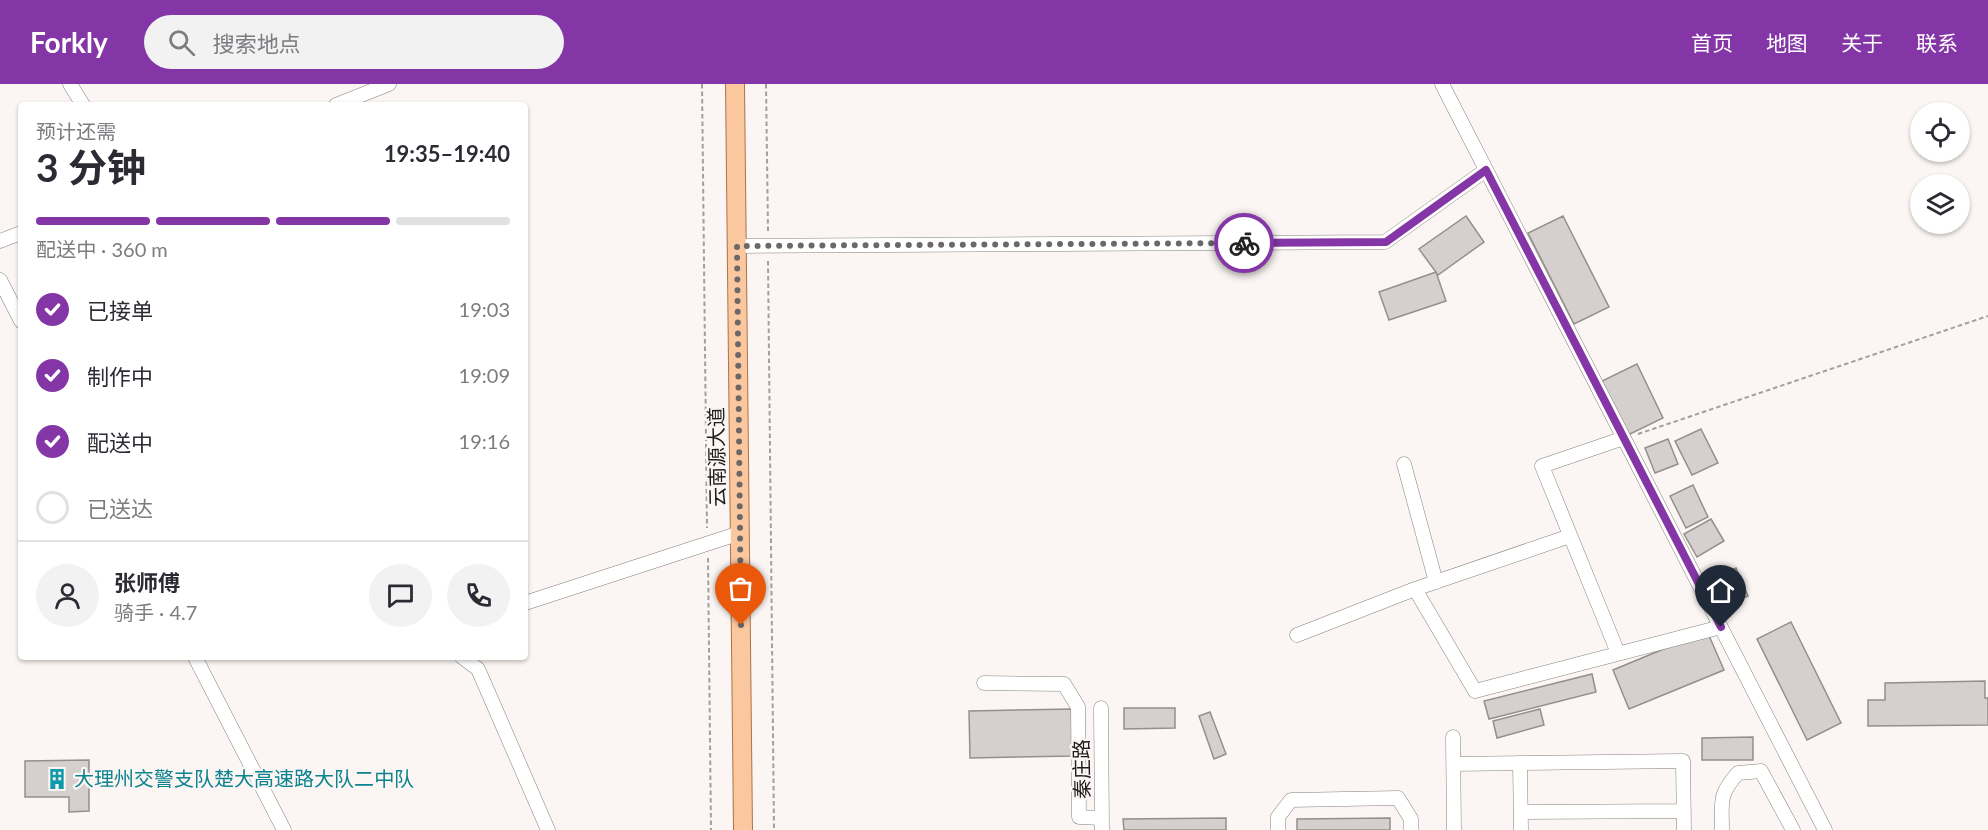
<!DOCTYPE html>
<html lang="zh">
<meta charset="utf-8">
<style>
:root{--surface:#fff;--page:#f2f2f3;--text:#2b2b33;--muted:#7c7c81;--line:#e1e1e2;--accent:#8536a6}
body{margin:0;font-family:Lato,"Noto Sans SC",sans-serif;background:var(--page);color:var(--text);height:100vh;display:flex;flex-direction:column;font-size:22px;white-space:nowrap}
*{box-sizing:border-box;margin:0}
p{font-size:20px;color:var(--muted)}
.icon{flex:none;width:33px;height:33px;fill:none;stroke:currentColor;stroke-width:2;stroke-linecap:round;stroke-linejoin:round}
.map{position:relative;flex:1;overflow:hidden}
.side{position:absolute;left:18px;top:18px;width:510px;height:558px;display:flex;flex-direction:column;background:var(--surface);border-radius:6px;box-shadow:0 2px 4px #0004}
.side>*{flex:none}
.buttons{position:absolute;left:1910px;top:18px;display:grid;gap:12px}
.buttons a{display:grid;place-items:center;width:60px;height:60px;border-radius:50%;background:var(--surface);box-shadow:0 2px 4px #0004;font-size:30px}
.pin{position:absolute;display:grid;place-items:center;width:51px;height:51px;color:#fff;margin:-62px -26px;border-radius:50% 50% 50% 0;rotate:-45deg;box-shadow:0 0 6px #0007}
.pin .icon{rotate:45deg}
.courier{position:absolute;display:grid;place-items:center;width:60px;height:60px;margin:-30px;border:4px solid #8536a6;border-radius:50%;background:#fff;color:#222;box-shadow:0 2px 8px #0007}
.headline em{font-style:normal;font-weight:700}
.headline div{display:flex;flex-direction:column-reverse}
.headline{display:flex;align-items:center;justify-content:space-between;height:102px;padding:0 18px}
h1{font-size:39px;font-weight:700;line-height:45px}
.bar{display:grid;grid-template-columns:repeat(4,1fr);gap:9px 6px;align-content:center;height:72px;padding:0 18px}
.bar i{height:8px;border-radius:4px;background:var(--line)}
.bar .selected{background:var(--accent)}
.bar p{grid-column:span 4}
.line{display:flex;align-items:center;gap:15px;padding:0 18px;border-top:2px solid var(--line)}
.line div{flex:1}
.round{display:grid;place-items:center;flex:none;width:63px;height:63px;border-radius:32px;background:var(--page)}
ol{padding:0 18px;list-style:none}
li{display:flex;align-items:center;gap:18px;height:66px}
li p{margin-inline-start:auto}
li .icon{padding:6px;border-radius:50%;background:var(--accent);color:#fff;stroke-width:4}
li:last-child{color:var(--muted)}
li i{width:33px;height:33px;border:3px solid var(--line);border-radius:50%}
header{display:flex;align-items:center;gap:36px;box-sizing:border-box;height:84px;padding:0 30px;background:var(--accent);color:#fff}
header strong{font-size:28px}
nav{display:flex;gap:33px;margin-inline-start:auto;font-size:21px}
.search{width:420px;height:54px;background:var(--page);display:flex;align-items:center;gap:15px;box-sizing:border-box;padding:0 21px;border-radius:33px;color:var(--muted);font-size:22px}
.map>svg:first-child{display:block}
.building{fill:#d5d0ce;stroke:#948f8d;stroke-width:1.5}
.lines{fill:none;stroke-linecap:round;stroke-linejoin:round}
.minor-casing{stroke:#86817f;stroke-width:15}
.major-casing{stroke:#ac7347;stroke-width:20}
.path{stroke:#a39f9d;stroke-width:2;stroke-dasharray:4.5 3;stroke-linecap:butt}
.minor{stroke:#fff;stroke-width:14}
.major{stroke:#fbc79f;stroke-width:18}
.done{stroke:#6b6867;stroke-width:6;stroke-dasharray:0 10.8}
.route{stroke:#8536a6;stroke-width:8}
.labels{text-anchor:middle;stroke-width:4.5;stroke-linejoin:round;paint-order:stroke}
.street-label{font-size:20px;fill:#1d1c1b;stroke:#fbf6f3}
.culture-label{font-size:20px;fill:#0d838f;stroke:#fbf6f3;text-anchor:start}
</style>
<header>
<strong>Forkly</strong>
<div class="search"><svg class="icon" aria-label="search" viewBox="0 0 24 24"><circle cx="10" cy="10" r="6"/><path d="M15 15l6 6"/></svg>搜索地点</div>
<nav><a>首页</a><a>地图</a><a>关于</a><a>联系</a></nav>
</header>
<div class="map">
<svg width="1988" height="746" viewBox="0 0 1988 746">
<rect width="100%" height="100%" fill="#fbf6f3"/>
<path class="building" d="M1466 132 1484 158 1438 191 1419 165Z
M1563 132 1609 223 1574 240 1528 149Z
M1436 188 1446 217 1389 236 1379 208Z
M1637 280 1663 334 1628 351 1602 297Z
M1701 345 1718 379 1692 391 1675 357Z
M1668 355 1678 380 1655 389 1645 364Z
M1693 401 1708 433 1686 444 1670 412Z
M1711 435 1724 457 1697 473 1684 450Z
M1736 484 1748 512 1724 522 1712 494Z
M1791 538 1841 639 1807 656 1757 555Z
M1707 547 1724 586 1629 625 1613 586Z
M1592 590 1596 608 1489 635 1484 617Z
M1985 597V614H1988V641L1868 642V616H1885V599Z
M1124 624H1175V644L1124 645Z
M1073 625 1074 672 970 674 969 627Z
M1540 625 1544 641 1497 654 1493 637Z
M1210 628 1226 670 1214 675 1199 632Z
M1753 653V676H1702V654Z
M89 676V727L69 728V713H25V677Z
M1226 734V746H1124L1123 735Z
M1390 734V746H1297V735Z"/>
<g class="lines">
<defs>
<path id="minor" d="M70 0 83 21
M1442 0 1825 746
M336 21 389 0
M0 157 21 149
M737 162 1385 158 1486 86
M0 196 21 237
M1404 380 1436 498
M1415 505 1475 607 1721 543
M525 519 740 449
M1297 551 1415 505 1570 452
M1618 569 1542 382 1624 354
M195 573 284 746
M462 573 478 585 548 746
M984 599 1064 600 1078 623 1079 733 1102 734
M1101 624 1102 746
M1453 653 1454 746
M1520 679 1521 746
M1454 680 1683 677 1684 746
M1521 728 1684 727
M1278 746V733L1291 716 1398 714 1411 735V746
M1722 746C1722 718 1718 711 1738 689L1761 687 1793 746"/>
<path id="major" d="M735 0 743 746"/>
</defs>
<use href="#minor" class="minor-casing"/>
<use href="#major" class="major-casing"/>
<path class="path" d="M702 0 707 444
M766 0 768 147
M768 177 774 746
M1638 350 1988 232
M708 474 711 746"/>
<use href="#minor" class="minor"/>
<use href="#major" class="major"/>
</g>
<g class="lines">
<path class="done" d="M741 541 737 162 1244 159"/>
<path class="route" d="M1244 159 1386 158 1486 86 1721 543"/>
</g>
<defs>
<symbol id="building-bare" viewBox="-9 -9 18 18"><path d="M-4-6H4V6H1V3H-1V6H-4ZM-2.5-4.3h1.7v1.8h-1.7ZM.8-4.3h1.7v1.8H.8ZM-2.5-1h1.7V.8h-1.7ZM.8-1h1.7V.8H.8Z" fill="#0f9aa8" stroke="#fbf6f3" stroke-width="2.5" paint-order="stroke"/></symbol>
</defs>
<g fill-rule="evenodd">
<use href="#building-bare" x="42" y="680" width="30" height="30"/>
</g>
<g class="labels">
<g class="street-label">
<text transform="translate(717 373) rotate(-91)" y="7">云南源大道</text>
<text transform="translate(1082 685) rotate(-91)" y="7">秦庄路</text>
</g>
<g class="culture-label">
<text x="74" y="702">大理州交警支队楚大高速路大队二中队</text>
</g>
</g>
</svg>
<div class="buttons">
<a><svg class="icon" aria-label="locate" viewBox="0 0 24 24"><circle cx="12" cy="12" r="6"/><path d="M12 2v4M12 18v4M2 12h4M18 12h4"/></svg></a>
<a><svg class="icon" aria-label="layers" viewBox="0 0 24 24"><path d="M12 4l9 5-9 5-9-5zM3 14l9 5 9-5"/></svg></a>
</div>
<div class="pin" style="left:741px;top:541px;background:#ea580c"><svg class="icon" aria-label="bag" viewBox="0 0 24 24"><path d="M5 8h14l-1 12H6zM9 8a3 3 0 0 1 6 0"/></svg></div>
<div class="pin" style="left:1721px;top:543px;background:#1f2937"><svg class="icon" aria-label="home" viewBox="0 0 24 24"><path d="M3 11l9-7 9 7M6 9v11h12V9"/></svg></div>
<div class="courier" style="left:1244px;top:159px"><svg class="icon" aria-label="bike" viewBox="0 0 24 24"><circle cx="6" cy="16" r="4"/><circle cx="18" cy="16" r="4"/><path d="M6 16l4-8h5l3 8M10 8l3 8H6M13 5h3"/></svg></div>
<section class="side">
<div class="headline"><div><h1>3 分钟</h1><p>预计还需</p></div><em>19:35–19:40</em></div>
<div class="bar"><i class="selected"></i><i class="selected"></i><i class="selected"></i><i></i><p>配送中 · 360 m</p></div>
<ol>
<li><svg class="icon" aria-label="check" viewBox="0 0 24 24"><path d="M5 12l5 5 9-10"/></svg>已接单<p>19:03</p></li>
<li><svg class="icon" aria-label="check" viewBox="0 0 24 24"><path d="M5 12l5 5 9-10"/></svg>制作中<p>19:09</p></li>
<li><svg class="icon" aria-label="check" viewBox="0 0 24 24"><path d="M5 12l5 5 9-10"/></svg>配送中<p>19:16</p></li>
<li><i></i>已送达</li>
</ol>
<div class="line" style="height:108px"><a class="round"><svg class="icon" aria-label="person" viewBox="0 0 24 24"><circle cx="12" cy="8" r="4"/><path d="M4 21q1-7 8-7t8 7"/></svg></a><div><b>张师傅</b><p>骑手 · 4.7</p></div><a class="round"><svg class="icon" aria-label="chat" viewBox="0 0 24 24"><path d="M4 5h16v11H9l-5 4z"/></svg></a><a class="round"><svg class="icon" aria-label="phone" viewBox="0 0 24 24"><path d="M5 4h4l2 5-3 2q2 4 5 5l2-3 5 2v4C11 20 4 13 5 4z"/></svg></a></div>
</section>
</div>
